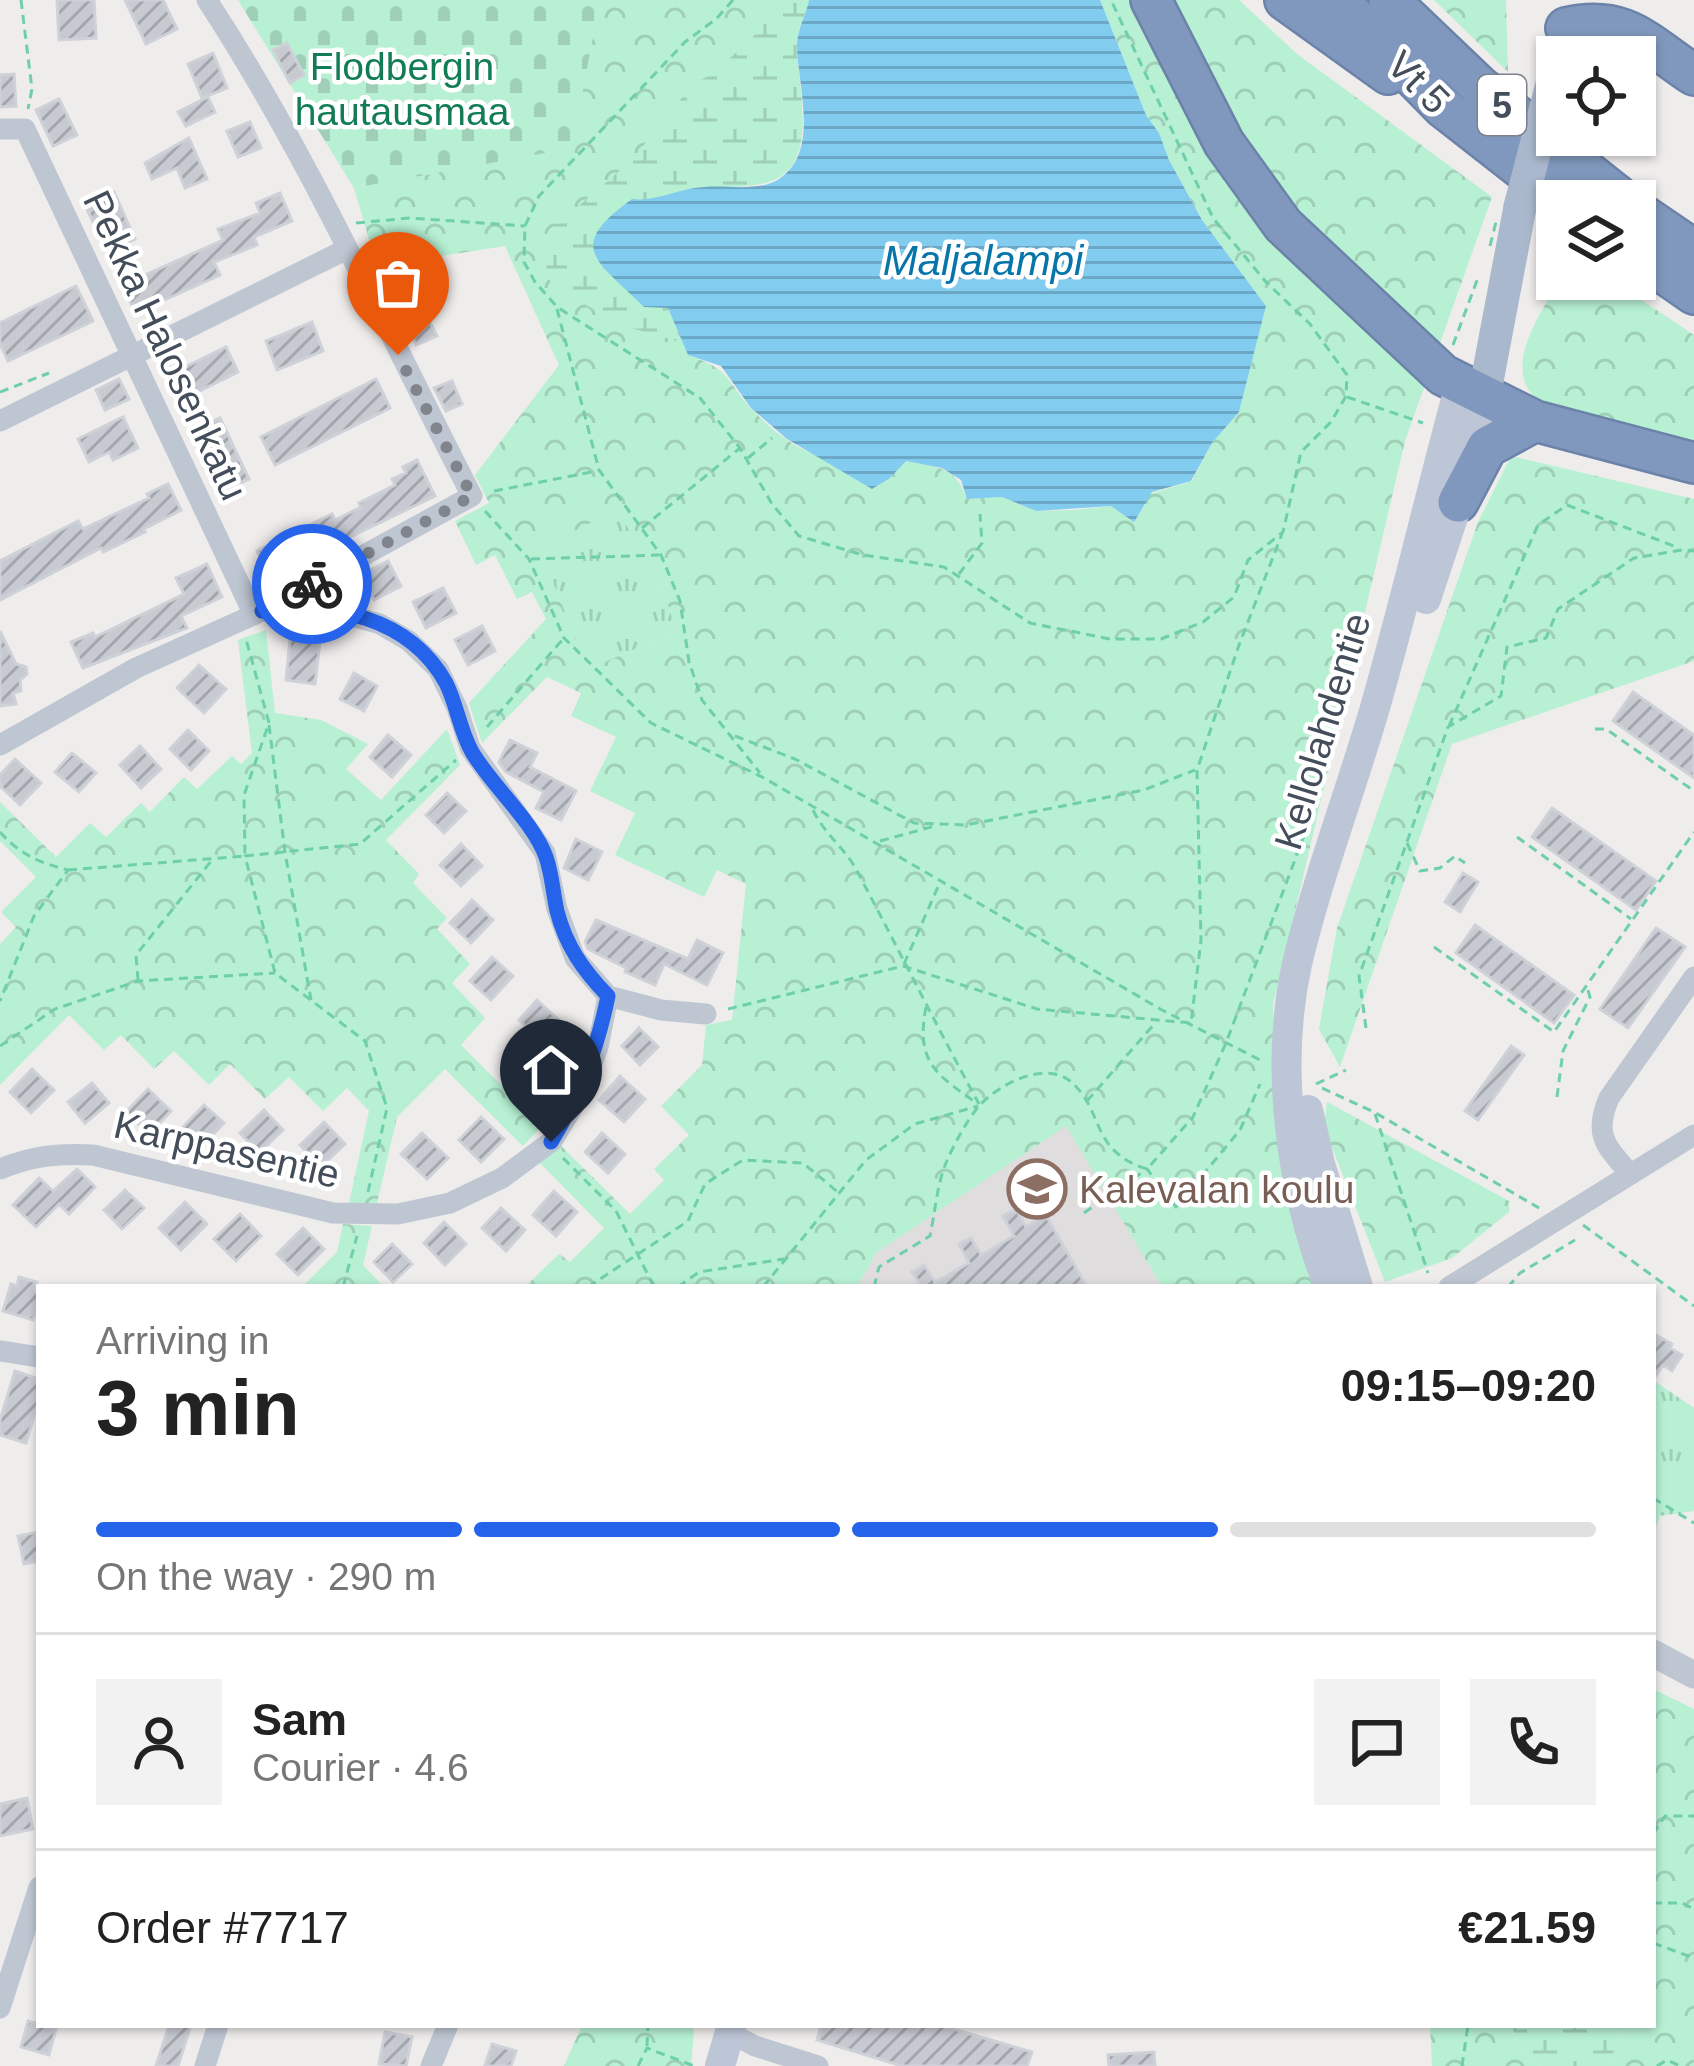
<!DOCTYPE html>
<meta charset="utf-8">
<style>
:root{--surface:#fff;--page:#f2f2f2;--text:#222;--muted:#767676;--line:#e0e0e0;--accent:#2563eb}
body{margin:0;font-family:Helvetica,sans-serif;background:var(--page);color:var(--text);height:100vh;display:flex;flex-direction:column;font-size:45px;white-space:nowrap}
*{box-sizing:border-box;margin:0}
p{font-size:39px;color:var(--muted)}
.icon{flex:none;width:66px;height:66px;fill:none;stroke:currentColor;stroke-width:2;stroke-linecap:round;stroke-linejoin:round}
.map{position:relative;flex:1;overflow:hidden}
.panel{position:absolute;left:36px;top:1284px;width:1620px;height:744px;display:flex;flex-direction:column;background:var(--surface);border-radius:0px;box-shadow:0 3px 9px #0004}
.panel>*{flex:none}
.fabs{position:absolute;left:1536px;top:36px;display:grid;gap:24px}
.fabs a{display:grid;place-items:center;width:120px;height:120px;border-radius:0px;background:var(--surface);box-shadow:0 3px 9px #0004;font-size:60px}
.pin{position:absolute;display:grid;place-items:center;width:102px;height:102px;color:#fff;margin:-123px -51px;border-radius:50% 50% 50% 0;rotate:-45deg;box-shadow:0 0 12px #0007}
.pin .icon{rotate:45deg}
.courier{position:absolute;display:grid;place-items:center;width:120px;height:120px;margin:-60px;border:9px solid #2563eb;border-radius:50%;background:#fff;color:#222;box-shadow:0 3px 15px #0007}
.headline em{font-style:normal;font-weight:700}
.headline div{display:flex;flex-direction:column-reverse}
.headline{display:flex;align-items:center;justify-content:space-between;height:204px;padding:0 60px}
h1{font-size:78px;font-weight:700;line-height:90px}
.bar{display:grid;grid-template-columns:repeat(4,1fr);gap:18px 12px;align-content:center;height:144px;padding:0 60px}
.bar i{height:15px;border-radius:9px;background:var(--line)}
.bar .selected{background:var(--accent)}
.bar p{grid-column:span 4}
.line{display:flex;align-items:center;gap:30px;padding:0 60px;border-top:3px solid var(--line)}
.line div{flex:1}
.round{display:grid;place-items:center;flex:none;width:126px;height:126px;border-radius:0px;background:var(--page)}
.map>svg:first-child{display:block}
.education{fill:#e0ddde}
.grass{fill:url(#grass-tufts)}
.forest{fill:url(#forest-crowns);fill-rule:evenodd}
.wetland{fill:url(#wetland-marsh)}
.cemetery{fill:url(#cemetery-stones)}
.water{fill:url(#water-rules)}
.building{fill:url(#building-hatch);stroke:#cfd1d8;stroke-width:3}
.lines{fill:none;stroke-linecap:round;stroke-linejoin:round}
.motorway-casing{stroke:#6c83a9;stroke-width:44}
.path{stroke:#6ecfaa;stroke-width:3;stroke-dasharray:9 6;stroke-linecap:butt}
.minor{stroke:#bec6d2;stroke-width:21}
.tertiary{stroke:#bec6d2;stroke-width:27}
.secondary{stroke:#bdc6d6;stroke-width:30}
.primary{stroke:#aab8cd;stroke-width:33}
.motorway{stroke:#8198be;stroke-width:39}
.path-bridge{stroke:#6ecfaa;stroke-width:3;stroke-dasharray:9 6;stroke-linecap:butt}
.primary-bridge{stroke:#aab8cd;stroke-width:33}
.done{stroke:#80858d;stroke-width:12;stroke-dasharray:0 21.6}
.route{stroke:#2563eb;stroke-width:15}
.labels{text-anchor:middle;stroke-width:9;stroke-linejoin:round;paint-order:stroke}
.shield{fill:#fff;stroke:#7c828c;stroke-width:3}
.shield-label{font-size:36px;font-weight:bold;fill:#444d5a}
.park-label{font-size:39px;fill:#127d54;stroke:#fff}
.street-label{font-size:39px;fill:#444d5a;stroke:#fff}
.education-label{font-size:39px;fill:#785e54;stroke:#fff;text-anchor:start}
.water-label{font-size:42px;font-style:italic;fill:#0676aa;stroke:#fff}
</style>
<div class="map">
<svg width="1694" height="2066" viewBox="0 0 1694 2066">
<defs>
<pattern id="grass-tufts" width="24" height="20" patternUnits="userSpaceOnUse" patternTransform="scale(3)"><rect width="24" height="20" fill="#b7f0d3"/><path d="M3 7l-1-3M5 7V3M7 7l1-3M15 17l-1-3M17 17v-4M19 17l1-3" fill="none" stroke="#9fcfb7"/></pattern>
<pattern id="forest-crowns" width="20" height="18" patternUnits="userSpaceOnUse" patternTransform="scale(3)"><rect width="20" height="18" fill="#b7f0d3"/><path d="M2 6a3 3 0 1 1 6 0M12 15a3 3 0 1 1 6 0" fill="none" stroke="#9fcfb7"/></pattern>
<pattern id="wetland-marsh" width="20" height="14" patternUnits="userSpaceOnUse" patternTransform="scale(3)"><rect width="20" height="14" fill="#b7f0d3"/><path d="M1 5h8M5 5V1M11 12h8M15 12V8" fill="none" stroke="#9fcfb7"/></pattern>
<pattern id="cemetery-stones" width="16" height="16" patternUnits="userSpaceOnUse" patternTransform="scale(3)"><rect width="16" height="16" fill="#b7f0d3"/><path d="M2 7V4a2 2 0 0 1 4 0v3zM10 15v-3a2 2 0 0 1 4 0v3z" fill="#9fcfb7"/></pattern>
<pattern id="water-rules" width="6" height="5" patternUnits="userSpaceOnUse" patternTransform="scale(3)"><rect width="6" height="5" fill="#82ccef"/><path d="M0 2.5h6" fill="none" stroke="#6ca8c5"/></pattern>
<pattern id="building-hatch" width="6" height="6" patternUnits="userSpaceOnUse" patternTransform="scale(3)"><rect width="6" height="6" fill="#c8cad2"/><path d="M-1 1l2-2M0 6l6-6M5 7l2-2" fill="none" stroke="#a4a6ad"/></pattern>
</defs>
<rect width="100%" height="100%" fill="#efecec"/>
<path class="education" d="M1066 1125 1162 1287H857L876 1253Z"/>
<path class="grass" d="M615 510C645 548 663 581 675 628L671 634 588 669 538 547Z
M1653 1380 1694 1408V1511L1660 1516 1653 1536Z"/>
<path class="forest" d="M600 0H809L668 308 688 355C730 370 723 376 750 407 792 454 832 464 890 478L905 461C937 467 956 466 967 499L1002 497 1036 511 1074 510 1111 506 1192 481 1212 443 1239 412 1266 306 1202 220 1169 160 1159 133 1146 115 1100 0H1239L1297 54 1492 197 1405 441 1273 1005 1275 1101 1314 1287H1162L1066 1126 876 1253 857 1287H525L559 1254 570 1262 604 1228 539 1162 557 1142 630 1214 664 1180 654 1169 689 1135 661 1106 702 1065 706 1025 732 1020 746 884 717 870 704 897 615 855 635 813 590 791 616 737 571 716 581 693 547 677 482 743 469 703 546 619 532 592 517 599 495 555 476 565 455 521 489 503 475 475 559 365 505 246 377 266 354 188 571 148ZM615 511C645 548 663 581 675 628L671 634 588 669 539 548Z
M1434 0H1506L1508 72Z
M1560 279H1610L1694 335V445L1544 405C1496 373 1540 316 1560 279Z
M1511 456 1694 499V661L1452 744 1340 1067 1319 1029 1337 928 1478 522Z
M266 630 275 713 321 720 368 744 346 769 381 800 447 729 460 765 386 840 419 874 413 883 447 918 437 929 470 964 452 983 485 1018 461 1045 542 1126 523 1146 445 1069 397 1117 377 1203H349L369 1111 347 1088 323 1111 289 1077 265 1099 230 1064 209 1085 174 1051 154 1069 121 1035 104 1050 69 1015 0 1085V944L16 927 1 912 36 877 0 841V802L56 857 90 823 106 837 141 803 150 812 184 777 197 789 232 756 241 764 252 753 238 640Z
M1327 1102 1509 1201V1212L1452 1258 1385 1282 1324 1127Z
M343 1224 372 1226 363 1265 384 1287H302L337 1252Z
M1653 1689 1694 1709V2066H1607L1626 2025H1653Z
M582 2025H690L694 2030 691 2066H564Z
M1430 2025H1512C1514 2043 1528 2055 1541 2066H1432Z"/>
<path class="wetland" d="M777 0H809C806 15 797 30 797 45 797 89 824 172 761 184 720 192 690 185 649 201L668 308 681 342 620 325 551 284 539 240 631 161 693 84 714 73 758 32Z
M1512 2025H1626L1607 2066H1541C1528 2055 1514 2043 1512 2025Z"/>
<path class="cemetery" d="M238 0H600L572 148 354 188Z"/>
<path class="water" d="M809 0H1100L1146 115 1159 133 1169 160 1202 220 1266 306 1239 412 1212 443 1191 481 1152 492 1134 522 1111 506 1036 511 1002 497 967 499 961 480 942 468 906 461 890 478 872 489 787 439 751 408 721 366 688 355 668 308 644 307C597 260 564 248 632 199 657 202 679 188 705 187 726 185 760 192 779 179 821 151 797 85 797 45 797 30 806 15 809 0Z"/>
<path class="building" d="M57 0H94L96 38 59 40Z
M125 0H163L177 29 146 44Z
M287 43 304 75 290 83 273 50Z
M213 53 227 88 202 98 188 64Z
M14 74 16 106 0 107V75Z
M208 97 215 112 186 126 178 112Z
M59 99 77 135 53 146 36 110Z
M250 122 261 148 238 157 227 131Z
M189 138 207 179 185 188 177 168 152 179 145 163Z
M114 192 135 239 107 252 85 205Z
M280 193 292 221 254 237 257 245 214 262 220 275 135 313 123 285 223 240 218 229 260 213 256 203Z
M76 286 93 321 8 361 0 344V323Z
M424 310 437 336 416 345 404 319Z
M312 322 323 351 277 370 266 341Z
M226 347 238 372 179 401 167 376Z
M119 379 129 399 105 410 96 390Z
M376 379 390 408 275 465 261 437Z
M452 381 462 404 446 411 434 388Z
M123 417 138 448 113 460 109 452 89 462 78 439Z
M220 418 249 479 221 492 208 464 217 460 202 426Z
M417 460 435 496 344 540 348 547 273 584 257 551 332 514 335 520 361 507 359 503 395 485 392 479 406 473 403 467Z
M168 484 181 510 144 529 145 532 103 552 101 548 0 600V561L78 521 83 529 149 498 147 494Z
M388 561 401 586 374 600 361 575Z
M207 564 222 597 181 616 187 628 83 668 71 642 93 633 95 637 184 594 176 578Z
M443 588 456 613 426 628 413 602Z
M482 626 495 651 468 665 455 640Z
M0 631 16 664 26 667 27 674 20 680 21 691 13 693 16 704 0 706Z
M290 639 320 642 315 684 286 680Z
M199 665 226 689 204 713 177 688Z
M354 673 377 686 364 711 340 699Z
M1633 692 1694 735V778L1613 721Z
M188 730 209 751 191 770 170 749Z
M388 735 411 755 392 777 370 757Z
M510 740 537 753 530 767 576 791 561 820 536 808 544 792 506 772 499 762Z
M140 746 161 769 141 788 120 765Z
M72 753 96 773 79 792 55 772Z
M15 759 41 783 20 805 0 786V775Z
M447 793 466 811 444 833 426 815Z
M1552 808 1656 881 1636 910 1532 837Z
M576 839 602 852 588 880 564 868Z
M461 844 482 866 461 886 440 865Z
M1463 873 1478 882 1460 912 1445 902Z
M472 900 493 920 471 943 450 923Z
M596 920 688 959 697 940 723 953 707 985 664 964 655 985 625 972 626 968 588 949 585 942Z
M1475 925 1574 995 1554 1023 1456 953Z
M1656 928 1685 947 1628 1028 1600 1009Z
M492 957 513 976 491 1000 470 981Z
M537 1000 561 1022 543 1042 519 1020Z
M639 1028 658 1047 640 1065 622 1046Z
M1511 1046 1524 1055 1478 1120 1465 1111Z
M533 1063 555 1084 537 1103 515 1082Z
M32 1069 54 1090 31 1113 10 1092Z
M620 1076 645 1099 624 1122 599 1100Z
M92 1083 109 1103 85 1123 68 1102Z
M148 1089 171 1111 149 1134 126 1112Z
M204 1105 224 1123 202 1146 183 1127Z
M264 1110 283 1130 259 1153 240 1133Z
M481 1117 504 1139 481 1162 459 1140Z
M324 1122 345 1144 321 1167 300 1145Z
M422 1133 448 1158 427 1179 401 1154Z
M602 1133 625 1154 608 1173 585 1152Z
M77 1169 95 1187 69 1214 59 1204 36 1227 13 1205 39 1178 53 1191Z
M125 1190 144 1208 122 1229 104 1210Z
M554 1191 577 1212 556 1236 533 1215Z
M185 1202 207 1224 181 1250 159 1228Z
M501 1208 525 1230 506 1251 482 1228Z
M1016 1209 1026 1227 1045 1214 1087 1287H922L912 1272 924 1265 935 1282 969 1263 959 1244 971 1238 981 1255 1014 1236 1003 1216Z
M240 1214 261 1236 236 1261 214 1239Z
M444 1222 466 1244 445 1265 424 1243Z
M303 1228 324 1249 298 1275 277 1254Z
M392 1244 412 1264 393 1282 374 1262Z
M19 1277 37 1282 35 1291 39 1292V1300L33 1320 3 1311 11 1284 17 1286Z
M1653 1333 1672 1344 1670 1348 1682 1355 1672 1371 1663 1365 1653 1380Z
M15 1371 39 1379V1400L26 1443 0 1435V1420Z
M39 1532V1561L24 1564 18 1536Z
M27 1798 33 1829 0 1836V1804Z
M28 2021 56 2029 49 2055 21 2047Z
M169 2025H191L178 2066H156Z
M821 2025H940L1032 2052 1027 2066H902L817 2040Z
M385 2032 412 2037 406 2066 379 2064Z
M492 2044 516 2051 511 2066H485Z
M1154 2052 1155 2066H1109L1108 2055Z"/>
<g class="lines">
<defs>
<path id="motorway" d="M1151 0 1224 143 1283 225 1443 375 1535 421 1694 463
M1285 0 1388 74
M1338 0 1444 108 1563 201
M1389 0 1479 86 1624 201
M1566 28C1625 14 1647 44 1694 75
M1635 210 1694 250
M1635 253 1694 294
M1458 502 1487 447 1535 421"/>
</defs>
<use href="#motorway" class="motorway-casing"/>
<path class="path" d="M21 0 32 89 28 109
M733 0 716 19 685 42 539 196 525 226 524 262 535 282 557 307 700 398 740 448 772 504 799 536 863 555 944 567 1030 623 1110 639H1161L1203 622 1234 597 1248 560 1283 532 1301 452 1331 422 1346 396 1347 375 1310 324 1266 282 1213 218 1111 0
M356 223 410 218 525 226
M557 309 599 470 661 555 680 601 689 662 702 700 760 773
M1453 345 1479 275
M0 392 49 373
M1347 397 1423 423
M748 458 772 438
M494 491 597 471
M485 511 529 559 564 638 651 723 764 778 1162 1010 1264 1062
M642 528 740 448
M531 559 659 555
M959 574 982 543 980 514
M269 725 285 852 311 1000
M1449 726 1538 525 1567 505 1679 548
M487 727 563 639
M1595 729H1606L1694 791
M735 736 795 759 914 823 966 825 1144 790 1195 770
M813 810C825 835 845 848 857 871 898 948 937 1027 979 1104
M0 832C19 854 40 863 68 870L34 916 0 1001
M1517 837 1631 919
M880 841 935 826
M1407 843 1420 871 1440 868 1455 856 1465 863
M68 870 245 856 244 795 269 723 246 639
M1434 947 1554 1032 1694 832
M904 964 941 880
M138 980 136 955 212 860
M926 1007C915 1063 937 1075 978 1104
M728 1009 903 966 1037 1009 1191 1023 1201 940 1197 770 1239 645 1282 534
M1366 1028 1359 976 1448 727 1501 696 1507 647 1546 638 1558 609 1634 558 1682 550 1694 551
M0 1046 55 1009 138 981 275 973
M1316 1084 1346 1070
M1322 1088 1374 1112 1539 1208
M1557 1097 1563 1051 1590 997 1587 987
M1087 1101 1156 1022
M1375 1114 1428 1273
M563 1158 616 1211 654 1287
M368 1192 387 1108 365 1041 275 973 245 856 360 844 456 760
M1084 1213 1147 1169 1176 1207 1240 1130 1260 1084
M1583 1225 1694 1306
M343 1287 357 1236
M588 1287 688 1221 705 1184 743 1160 803 1163 839 1193
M678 1287 699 1272 784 1259
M763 1287 866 1160 915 1124 978 1106
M874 1287 879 1267 930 1236C935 1213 937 1184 946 1163 953 1146 967 1120 979 1106 998 1085 1044 1060 1070 1081 1105 1110 1089 1151 1147 1169L1193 1117 1226 1043 1325 780
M1508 1287 1520 1273 1575 1240
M1653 1498 1694 1523
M1653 1834 1665 1816H1694
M1653 1903H1682L1694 1909
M1653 1943 1694 1958
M647 2046 648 2025
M638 2066 647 2048 694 2066
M1462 2066 1468 2025
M1657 2066 1667 2060 1680 2066"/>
<path class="minor" d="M207 0C309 156 386 330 472 496L271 606
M0 129H25L254 615
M0 421 347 249
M0 745 136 668 262 611 324 608 380 624 409 641 438 669 457 708 470 748 545 853 557 909 575 958 608 996
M608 996 661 1010 706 1014
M0 1169C32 1156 58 1153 93 1155L333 1213 398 1214 450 1203 502 1178 552 1141 580 1095 598 1047 608 996
M1630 1174C1606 1146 1593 1135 1609 1098L1694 977
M1449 1287 1694 1135
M0 1351 39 1357
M0 2008 39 1887
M730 2033 755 2046 818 2066
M205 2066 218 2025
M431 2066 448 2025"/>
<path class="tertiary" d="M1653 1653 1694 1675"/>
<path class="secondary" d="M1426 599 1458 502 1484 397
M1308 1110 1320 1164 1358 1287
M1329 1287C1291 1189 1274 1068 1297 964 1317 879 1349 796 1374 711 1405 603 1430 494 1460 385
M720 2066 732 2025"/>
<path class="primary" d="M1484 397 1520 207"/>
<use href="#motorway" class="motorway"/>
<path class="path-bridge" d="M1490 246 1497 218"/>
<path class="primary-bridge" d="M1520 207 1557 65"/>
</g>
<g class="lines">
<path class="done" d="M312 584 472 496 398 355"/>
<path class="route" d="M312 584 262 611C330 601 410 617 446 683 457 705 460 731 472 752 492 786 533 821 546 857 552 874 553 893 557 911 566 946 583 970 608 996 597 1050 580 1094 551 1142"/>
</g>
<defs>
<symbol id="school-ring" viewBox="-11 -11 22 22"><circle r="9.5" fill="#fff" stroke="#8d6e63" stroke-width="1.5"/><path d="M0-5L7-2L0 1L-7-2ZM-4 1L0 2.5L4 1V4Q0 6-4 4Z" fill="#8d6e63"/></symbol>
</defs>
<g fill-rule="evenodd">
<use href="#school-ring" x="1004" y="1156" width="66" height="66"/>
</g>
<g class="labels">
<rect class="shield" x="1478" y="75" width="48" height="60" rx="9"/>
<g class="shield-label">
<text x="1502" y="118">5</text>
</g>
<g class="park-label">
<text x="402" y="80">Flodbergin<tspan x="402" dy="45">hautausmaa</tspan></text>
</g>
<g class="street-label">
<text transform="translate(1419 82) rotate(45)" y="14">Vt 5</text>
<text transform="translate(166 345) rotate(65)" y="14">Pekka Halosenkatu</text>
<text transform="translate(1322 731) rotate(-73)" y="14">Kellolahdentie</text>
<text transform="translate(227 1149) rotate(13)" y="14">Karppasentie</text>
</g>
<g class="education-label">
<text x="1079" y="1203">Kalevalan koulu</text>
</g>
<g class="water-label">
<text x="983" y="275">Maljalampi</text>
</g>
</g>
</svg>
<div class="fabs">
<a><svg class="icon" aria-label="locate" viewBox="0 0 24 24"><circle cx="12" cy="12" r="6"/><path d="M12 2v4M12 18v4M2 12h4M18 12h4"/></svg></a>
<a><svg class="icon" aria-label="layers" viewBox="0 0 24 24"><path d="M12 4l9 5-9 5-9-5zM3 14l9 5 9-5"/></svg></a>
</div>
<div class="pin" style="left:398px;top:355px;background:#ea580c"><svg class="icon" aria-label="bag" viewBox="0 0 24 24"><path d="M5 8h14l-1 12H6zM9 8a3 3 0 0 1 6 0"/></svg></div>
<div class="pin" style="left:551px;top:1142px;background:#1f2937"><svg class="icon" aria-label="home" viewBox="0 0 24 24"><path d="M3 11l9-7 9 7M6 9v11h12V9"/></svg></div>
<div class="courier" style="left:312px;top:584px"><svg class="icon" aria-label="bike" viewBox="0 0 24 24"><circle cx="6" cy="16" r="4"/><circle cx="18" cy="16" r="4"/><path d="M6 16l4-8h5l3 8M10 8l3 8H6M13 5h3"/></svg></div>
<section class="panel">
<div class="headline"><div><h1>3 min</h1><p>Arriving in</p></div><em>09:15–09:20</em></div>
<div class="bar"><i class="selected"></i><i class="selected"></i><i class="selected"></i><i></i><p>On the way · 290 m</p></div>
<div class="line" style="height:216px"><a class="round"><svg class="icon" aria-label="person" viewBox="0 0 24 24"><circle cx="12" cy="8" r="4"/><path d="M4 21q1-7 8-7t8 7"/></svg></a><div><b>Sam</b><p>Courier · 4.6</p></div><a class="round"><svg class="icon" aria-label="chat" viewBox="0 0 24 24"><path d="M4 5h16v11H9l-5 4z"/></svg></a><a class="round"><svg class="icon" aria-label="phone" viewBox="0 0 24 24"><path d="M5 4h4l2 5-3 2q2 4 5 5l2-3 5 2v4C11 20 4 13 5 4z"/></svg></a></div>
<div class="line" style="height:156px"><div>Order #7717</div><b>€21.59</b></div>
</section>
</div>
